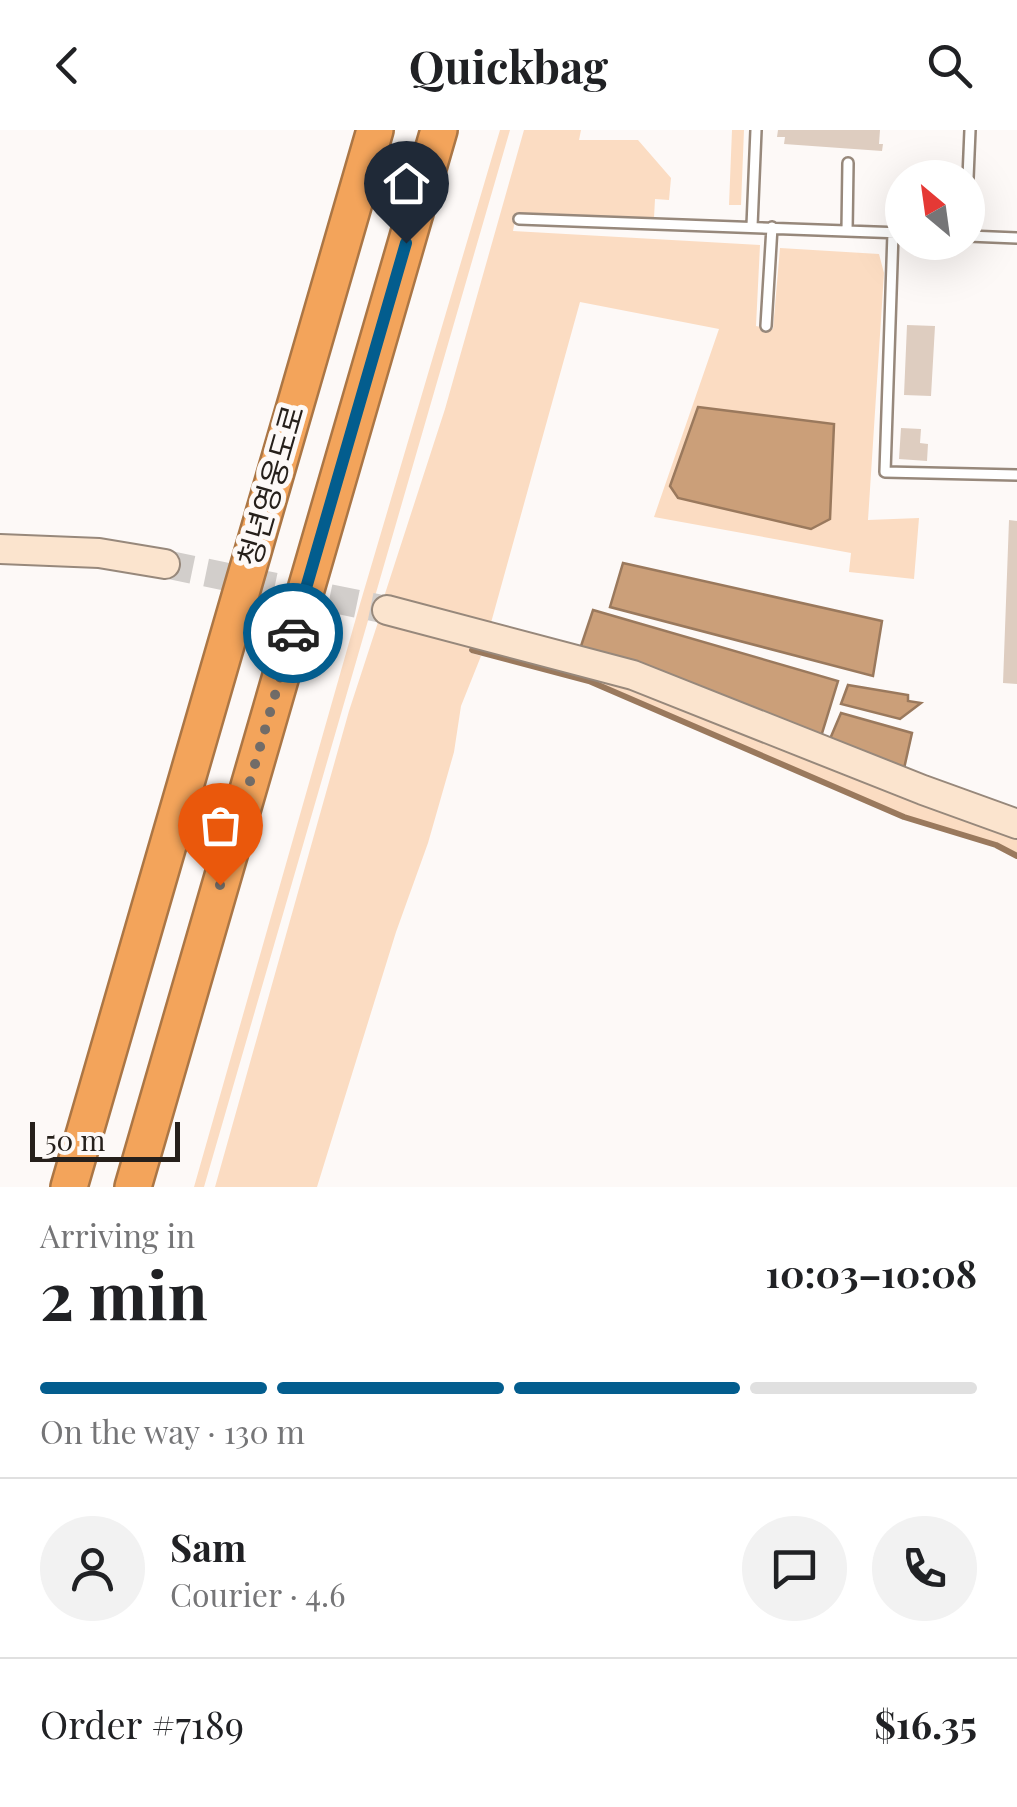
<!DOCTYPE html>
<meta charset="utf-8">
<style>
:root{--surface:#fff;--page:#f2f2f2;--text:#202124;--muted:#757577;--line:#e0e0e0;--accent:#035d8e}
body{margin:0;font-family:"Playfair Display","Noto Sans KR",serif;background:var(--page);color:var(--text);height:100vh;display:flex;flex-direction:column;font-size:38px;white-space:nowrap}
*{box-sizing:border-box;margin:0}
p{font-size:32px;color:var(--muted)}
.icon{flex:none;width:55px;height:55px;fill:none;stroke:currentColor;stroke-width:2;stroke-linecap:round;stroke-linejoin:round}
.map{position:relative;height:1057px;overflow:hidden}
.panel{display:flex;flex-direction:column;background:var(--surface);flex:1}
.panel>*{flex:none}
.needle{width:65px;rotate:331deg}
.controls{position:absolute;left:885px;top:30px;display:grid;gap:20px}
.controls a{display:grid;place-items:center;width:100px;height:100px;border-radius:50%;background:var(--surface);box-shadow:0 10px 40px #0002;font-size:50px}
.scale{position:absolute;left:30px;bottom:25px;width:150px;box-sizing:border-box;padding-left:10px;border:5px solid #26201b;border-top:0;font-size:28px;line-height:35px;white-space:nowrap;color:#26201b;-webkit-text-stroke:8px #fdf9f7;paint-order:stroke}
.pin{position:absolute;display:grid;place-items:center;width:85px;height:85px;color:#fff;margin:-102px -42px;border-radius:50% 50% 50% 0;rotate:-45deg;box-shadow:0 0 10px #0007}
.pin .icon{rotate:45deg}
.courier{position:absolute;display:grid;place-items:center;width:100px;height:100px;margin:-50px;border:8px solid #035d8e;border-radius:50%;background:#fff;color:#222;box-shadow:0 2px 12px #0007}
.summary em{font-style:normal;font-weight:700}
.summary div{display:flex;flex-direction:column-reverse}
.summary{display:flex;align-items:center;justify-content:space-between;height:170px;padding:0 40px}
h1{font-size:65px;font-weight:700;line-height:75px}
.bar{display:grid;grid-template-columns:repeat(4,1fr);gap:15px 10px;align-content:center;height:120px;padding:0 40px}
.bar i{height:12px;border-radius:8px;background:var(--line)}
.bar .current{background:var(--accent)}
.bar p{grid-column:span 4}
.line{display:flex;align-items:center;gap:25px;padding:0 40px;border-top:2px solid var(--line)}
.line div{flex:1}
.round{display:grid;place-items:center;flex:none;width:105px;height:105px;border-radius:52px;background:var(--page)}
header{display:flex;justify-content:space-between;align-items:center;height:130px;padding:0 40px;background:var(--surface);font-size:45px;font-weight:700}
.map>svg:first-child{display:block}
.green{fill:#fbdcc2}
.water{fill:#cb9f79;stroke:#9a795d;stroke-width:2.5}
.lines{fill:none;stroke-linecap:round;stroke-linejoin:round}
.stream{stroke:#9a795d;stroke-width:6}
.building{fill:#decdc0}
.secondary-tunnel{stroke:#d2cecb;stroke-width:28;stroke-dasharray:28 14;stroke-linecap:butt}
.lane-casing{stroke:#97887b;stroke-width:14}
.secondary-casing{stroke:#97887b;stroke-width:32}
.highway-casing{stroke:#ab7645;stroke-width:40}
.lane{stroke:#fff;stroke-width:9}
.secondary{stroke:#fbe4ce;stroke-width:28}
.highway{stroke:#f3a45b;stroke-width:35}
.done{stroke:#716c68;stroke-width:10;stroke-dasharray:0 18}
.route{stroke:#035d8e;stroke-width:12}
.labels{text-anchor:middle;stroke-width:10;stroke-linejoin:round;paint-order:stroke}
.street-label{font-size:30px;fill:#26201b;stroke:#fdf9f7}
</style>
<header><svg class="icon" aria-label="back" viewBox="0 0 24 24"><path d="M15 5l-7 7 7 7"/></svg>Quickbag<svg class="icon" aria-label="search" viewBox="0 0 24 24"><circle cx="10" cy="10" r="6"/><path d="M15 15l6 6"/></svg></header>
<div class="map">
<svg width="1017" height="1057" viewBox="0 0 1017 1057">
<rect width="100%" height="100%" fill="#fdf9f7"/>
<path class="green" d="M500 0H510L204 1057H194L360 474Z
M524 0H581L579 10H638L671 48 669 70 655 69 654 88 516 85 513 101 760 115 756 196 773 199 780 118 879 124 884 143 868 390 919 388 914 449 849 442 851 423 654 387 719 199 580 172 489 500 382 473 445 279Z
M732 0H744L741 75H729Z
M382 480 607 541 1017 698V723L996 713 905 685 590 549 469 518V522L481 526 461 576 454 622 428 713 396 802 317 1057H215L349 581Z"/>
<path class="water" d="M698 277 834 294 830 389 811 399 678 368 670 356Z
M623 433 882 491 873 546 610 477Z
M593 480 838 551 819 613 578 525Z
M848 555 908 565V571L921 573 900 589 841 574Z
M841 583 912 603 903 643 827 616Z"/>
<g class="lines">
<path class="stream" d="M472 520 589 551 904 687 996 715 1017 726"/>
</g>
<path class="building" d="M778 0H880L879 14H883L882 21 784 14 785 7H777Z
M907 195 935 196 931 266 904 265Z
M901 298 921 299 920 313 928 314 927 331 899 329Z
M1009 390 1017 391V554L1003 553Z"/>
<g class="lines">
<path class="secondary-tunnel" d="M165 434 387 480"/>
<defs>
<path id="lane" d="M968 48 970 0
M519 89 902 103
M752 96 756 0
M847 101 848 33
M893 103 885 342 1017 345
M968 106 1017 108
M766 196 772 97"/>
<path id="secondary" d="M0 419 99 423 165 434
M387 480 633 545 923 660 1017 694"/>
<path id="highway" d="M69 1057 375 0
M133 1057 439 0"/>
</defs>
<use href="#lane" class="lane-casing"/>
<use href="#secondary" class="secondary-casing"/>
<use href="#highway" class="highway-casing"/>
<use href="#lane" class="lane"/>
<use href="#secondary" class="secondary"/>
<use href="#highway" class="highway"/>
</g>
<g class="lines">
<path class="done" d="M220 755 293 503"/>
<path class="route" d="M293 503 406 113"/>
</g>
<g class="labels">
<g class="street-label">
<text transform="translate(272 356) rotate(-74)" y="10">청년영웅도로</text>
</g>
</g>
</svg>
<div class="controls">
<a><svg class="needle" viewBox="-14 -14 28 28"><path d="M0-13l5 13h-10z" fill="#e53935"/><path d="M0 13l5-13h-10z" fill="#757577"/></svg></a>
</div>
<div class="scale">50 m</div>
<div class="pin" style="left:220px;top:755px;background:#ea580c"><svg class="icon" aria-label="bag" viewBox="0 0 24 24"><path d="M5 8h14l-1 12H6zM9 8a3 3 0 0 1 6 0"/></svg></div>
<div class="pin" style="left:406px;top:113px;background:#1f2937"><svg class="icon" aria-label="home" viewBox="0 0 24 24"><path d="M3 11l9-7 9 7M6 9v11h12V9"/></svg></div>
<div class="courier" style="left:293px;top:503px"><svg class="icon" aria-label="car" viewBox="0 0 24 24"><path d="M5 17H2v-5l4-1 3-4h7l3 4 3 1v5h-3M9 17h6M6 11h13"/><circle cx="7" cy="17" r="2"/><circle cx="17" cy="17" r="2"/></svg></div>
</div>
<section class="panel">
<div class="summary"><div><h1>2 min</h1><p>Arriving in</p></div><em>10:03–10:08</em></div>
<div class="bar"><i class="current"></i><i class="current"></i><i class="current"></i><i></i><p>On the way · 130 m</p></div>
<div class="line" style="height:180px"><a class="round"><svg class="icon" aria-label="person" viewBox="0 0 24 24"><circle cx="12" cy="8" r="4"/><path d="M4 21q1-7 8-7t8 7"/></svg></a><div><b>Sam</b><p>Courier · 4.6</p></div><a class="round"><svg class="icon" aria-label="chat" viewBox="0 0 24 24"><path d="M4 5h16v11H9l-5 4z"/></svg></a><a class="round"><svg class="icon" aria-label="phone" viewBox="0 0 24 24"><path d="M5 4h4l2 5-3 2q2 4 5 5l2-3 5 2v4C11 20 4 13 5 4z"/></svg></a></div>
<div class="line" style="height:130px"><div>Order #7189</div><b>$16.35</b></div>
</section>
